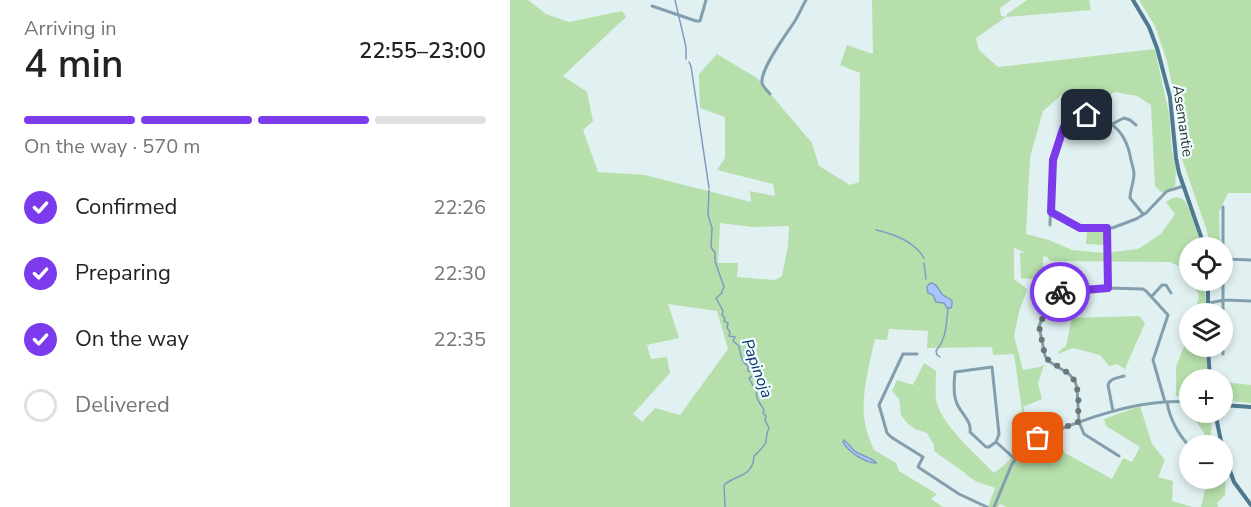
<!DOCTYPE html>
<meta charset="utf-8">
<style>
:root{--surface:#fff;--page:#f6f6f6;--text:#222;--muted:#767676;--line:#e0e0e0;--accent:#7c3aed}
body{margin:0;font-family:"Nunito Sans",sans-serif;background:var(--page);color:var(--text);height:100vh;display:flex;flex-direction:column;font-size:22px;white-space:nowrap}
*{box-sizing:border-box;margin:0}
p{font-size:20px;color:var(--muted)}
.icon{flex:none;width:33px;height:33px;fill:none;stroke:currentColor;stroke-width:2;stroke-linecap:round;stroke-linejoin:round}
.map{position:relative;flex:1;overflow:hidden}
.details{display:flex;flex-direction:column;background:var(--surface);width:510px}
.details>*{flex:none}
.tools{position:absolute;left:669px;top:237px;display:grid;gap:12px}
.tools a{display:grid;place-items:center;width:54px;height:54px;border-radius:50%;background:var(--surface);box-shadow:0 3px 9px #0003;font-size:30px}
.pin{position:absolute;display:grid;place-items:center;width:51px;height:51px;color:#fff;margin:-26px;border-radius:12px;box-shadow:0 3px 9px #0006}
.courier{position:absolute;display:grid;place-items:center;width:60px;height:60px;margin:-30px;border:4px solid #7c3aed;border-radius:50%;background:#fff;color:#222;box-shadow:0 2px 8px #0007}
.overview em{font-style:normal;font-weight:600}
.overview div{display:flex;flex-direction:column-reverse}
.overview{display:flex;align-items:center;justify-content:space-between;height:102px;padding:0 24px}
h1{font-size:39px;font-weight:600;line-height:45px}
.bar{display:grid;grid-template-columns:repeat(4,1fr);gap:9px 6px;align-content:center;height:72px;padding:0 24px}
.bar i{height:8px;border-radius:4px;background:var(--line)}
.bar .current{background:var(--accent)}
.bar p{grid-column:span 4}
ol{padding:0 24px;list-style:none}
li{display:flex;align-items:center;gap:18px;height:66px}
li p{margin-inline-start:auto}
li .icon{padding:6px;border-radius:50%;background:var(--accent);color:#fff;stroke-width:4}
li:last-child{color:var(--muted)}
li i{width:33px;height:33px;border:3px solid var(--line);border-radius:50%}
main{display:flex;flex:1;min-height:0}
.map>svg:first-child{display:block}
.green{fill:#b6dfac;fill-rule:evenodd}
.water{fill:#a7c6fc;stroke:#839ac0;stroke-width:1.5}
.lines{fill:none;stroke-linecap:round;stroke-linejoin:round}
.stream{stroke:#839ac0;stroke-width:1.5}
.street{stroke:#839fae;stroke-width:3}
.secondary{stroke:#4f798e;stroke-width:4}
.done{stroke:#6d7677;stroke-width:6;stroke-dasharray:0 10.8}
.route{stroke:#7c3aed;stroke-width:8}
.labels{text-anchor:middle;stroke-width:4.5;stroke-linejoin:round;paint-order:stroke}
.street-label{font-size:15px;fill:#2e3435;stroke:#f1fefe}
.water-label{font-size:16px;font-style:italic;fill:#0f306e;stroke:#f1fefe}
</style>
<main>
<section class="details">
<div class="overview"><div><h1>4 min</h1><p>Arriving in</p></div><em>22:55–23:00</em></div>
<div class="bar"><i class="current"></i><i class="current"></i><i class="current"></i><i></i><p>On the way · 570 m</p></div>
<ol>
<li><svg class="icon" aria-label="check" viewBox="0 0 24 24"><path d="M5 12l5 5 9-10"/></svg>Confirmed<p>22:26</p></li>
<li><svg class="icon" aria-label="check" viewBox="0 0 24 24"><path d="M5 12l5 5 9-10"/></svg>Preparing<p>22:30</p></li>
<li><svg class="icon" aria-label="check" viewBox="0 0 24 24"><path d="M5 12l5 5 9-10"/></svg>On the way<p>22:35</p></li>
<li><i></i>Delivered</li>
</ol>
</section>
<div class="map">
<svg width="741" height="507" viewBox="0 0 741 507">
<rect width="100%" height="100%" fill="#e1f1f2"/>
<path class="green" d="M0 0H18L36 14 59 22 112 11 116 17 53 76 77 92 83 121 73 130 88 172 135 175 241 202 240 191 265 196 263 184 207 170 215 158V117L190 108 189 74 207 54 247 78 302 143 309 166 340 185 349 182 350 73 330 65 337 45 363 54 362 0H501L490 8 491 16 496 17 497 14 517 0H579L581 10 496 17 466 38 469 50 488 67 645 49 659 114 662 152 666 170 665 186 652 193 645 186 641 105 627 96 604 92 583 110 555 92 533 111 520 157 516 234 539 240 562 250 595 253 628 249 651 234 665 214 656 202C661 198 669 195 674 200 680 207 689 238 692 247L680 248 679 278 675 269 660 262 540 261 537 257 533 256V280L511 278 510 253 515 252 504 248V279L517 289 509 312 504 336 513 370 530 367 534 365 528 383 532 399 513 407 526 443 545 435 555 453 602 479 613 458 622 462 630 447 596 426 594 419 630 406 642 444 655 460 648 477 663 481 662 501 682 507H496L490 504 488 507H478L485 488C475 484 462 482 455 473L424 451V445L417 433 405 429 398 424 391 415 389 399 382 391 387 380 403 385 414 363 426 371C426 380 425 390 426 399 429 423 467 455 484 473 497 465 506 452 516 440L504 354 483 355 482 347 417 348 418 331 379 329 377 340 365 339C359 366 349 401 356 428 358 436 361 443 364 450L386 463 389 471 427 494 421 499 433 507H0ZM210 223 243 227 279 226 278 246 272 276 265 280 227 277 228 263H208ZM430 291 442 301 443 303 441 308 422 294ZM158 304 207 311 218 349 170 415 145 408 132 422 123 414 160 373 157 357 141 359 137 345 169 338ZM334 440 336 441 348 453 360 457 366 461V463H360L337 449Z
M629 0H741V193H718L709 212 710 247H701L696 228 672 159 670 143 668 113 657 61 645 26Z
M577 231 595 232V245L576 244Z
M681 281H695L696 313H685L689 295Z
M629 316 635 323 615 369 607 364 599 366 590 355 563 348 548 354V352L556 346 562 318Z
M679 333 680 346 696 347 698 379 680 380 679 397 666 396V367Z
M713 382 741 385V403L719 401 713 398Z
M681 413H699C704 423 698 436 704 445H695L699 441Z
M713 465 716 474 715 495 707 503 708 507H691L696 485 709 486V479L712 478Z"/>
<path class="water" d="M422 283C429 286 428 289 432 294 438 300 445 297 441 308H437L434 303 426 302 423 295 418 293 417 287 419 284Z
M334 440C338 443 342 449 346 452 352 455 359 457 366 462V463C355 463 337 451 333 442Z"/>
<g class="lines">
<path class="stream" d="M165 0 176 47V59
M179 62 181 66 199 188
M199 190 198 215 202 228 201 247 205 253V261L214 287 211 294 206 298 213 311 212 315 215 318 214 321 218 323 217 328 220 332 219 336 225 337 223 341 229 346C231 354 230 361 238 366V371L241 372 243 376 239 378 243 386 247 389C245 399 249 401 254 410L253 413 256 416 255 420 259 428C256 434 257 435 256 441 255 447 248 452 244 456 243 477 227 474 214 485L215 507
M366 230C384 234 404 241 414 258
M414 263 416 279
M430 357 427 355 426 351C437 338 436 324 438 308"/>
<path class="street" d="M142 6 186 21H190L196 0
M260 94C257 90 253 87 252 83 250 69 277 33 285 21 289 14 292 7 296 0
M602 124 614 118 620 120 626 125
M541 212 565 226 570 228H602L626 219 636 213 657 191 674 186
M540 225 542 160 553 129 559 116C593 114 615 124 621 160 622 164 624 170 624 174 624 182 620 190 620 198L633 214
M597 228 598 288
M714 259 741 260
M642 296 652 285H656L661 293
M699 303 714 300 741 301
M407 354H393L369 405 377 433 381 437 413 457 408 467 449 494 477 507
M713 354V207
M657 402C660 420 667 433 680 447
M603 411 598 385C600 378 608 378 614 376
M486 442 479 447H476L460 432C462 420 449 412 446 401 443 392 444 381 445 372L482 367 489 434 486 442 505 459
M609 456 574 434 569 422 567 388 565 381 559 374 540 362 535 356 529 326 536 311 541 295 545 292 598 288 633 289 636 291 658 315 643 360 655 402
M680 464 677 466 674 473 675 476 680 477
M484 507 501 466C507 456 517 445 527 439 535 434 545 432 553 428 591 413 638 398 680 402"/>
<path class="secondary" d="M623 0 639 27 647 48 660 97 666 158 669 173 695 248
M698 280V314
M698 346 700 380
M712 405 741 407
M705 412 712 446
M712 449 724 482 741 505"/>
</g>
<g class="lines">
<path class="done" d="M528 438 568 422C568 409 571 386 561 376 554 369 545 365 537 359L535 356 529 326 536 311 541 295 545 292H550"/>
<path class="route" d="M550 292 598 288 597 228H570L541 212 543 160 553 129 559 116 577 115"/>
</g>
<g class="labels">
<g class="street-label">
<text transform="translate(673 121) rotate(82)" y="5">Asemantie</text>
</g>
<g class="water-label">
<text transform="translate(248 368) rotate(70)" y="6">Papinoja</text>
</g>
</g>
</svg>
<div class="tools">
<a><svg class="icon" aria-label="locate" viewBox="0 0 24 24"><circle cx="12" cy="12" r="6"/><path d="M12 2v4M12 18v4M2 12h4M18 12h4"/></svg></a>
<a><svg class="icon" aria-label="layers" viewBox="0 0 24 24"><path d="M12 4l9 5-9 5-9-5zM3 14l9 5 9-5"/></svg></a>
<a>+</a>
<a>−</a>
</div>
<div class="pin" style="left:528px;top:438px;background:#ea580c"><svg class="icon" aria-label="bag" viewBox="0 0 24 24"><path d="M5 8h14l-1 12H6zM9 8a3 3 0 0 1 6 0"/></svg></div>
<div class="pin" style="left:577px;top:115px;background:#1f2937"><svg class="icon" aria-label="home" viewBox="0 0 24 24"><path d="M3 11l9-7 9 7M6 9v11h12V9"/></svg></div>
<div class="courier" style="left:550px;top:292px"><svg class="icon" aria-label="bike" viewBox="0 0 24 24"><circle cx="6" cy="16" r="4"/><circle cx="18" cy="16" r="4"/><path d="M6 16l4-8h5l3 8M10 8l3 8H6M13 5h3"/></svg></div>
</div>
</main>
